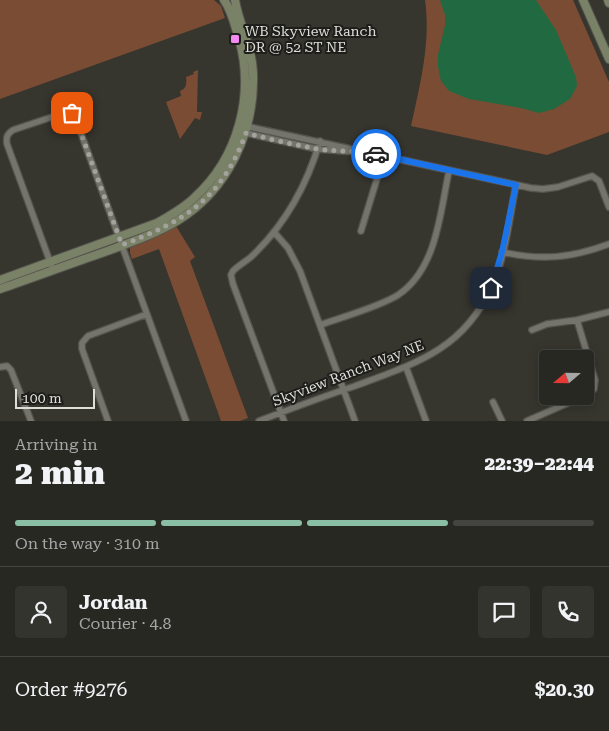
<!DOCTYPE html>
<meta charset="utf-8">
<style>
:root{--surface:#282822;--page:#34342f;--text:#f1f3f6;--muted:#a5a6a5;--line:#444440;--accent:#8abfa5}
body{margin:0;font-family:"Roboto Serif",serif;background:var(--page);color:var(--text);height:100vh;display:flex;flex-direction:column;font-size:19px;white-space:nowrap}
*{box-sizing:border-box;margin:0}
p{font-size:16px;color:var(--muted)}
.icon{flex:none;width:28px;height:28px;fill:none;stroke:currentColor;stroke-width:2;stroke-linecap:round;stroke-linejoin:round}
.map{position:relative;height:421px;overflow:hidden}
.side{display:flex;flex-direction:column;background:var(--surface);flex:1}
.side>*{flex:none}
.needle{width:32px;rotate:250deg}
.controls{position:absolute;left:539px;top:350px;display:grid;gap:10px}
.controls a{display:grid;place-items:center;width:55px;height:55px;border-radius:5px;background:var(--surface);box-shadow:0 2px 12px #0003,0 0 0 1px var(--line);font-size:25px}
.scale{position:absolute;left:15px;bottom:12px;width:80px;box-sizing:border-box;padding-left:5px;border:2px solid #deddd9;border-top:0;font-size:14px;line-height:18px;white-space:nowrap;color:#deddd9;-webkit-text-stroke:4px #1d1d1a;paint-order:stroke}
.pin{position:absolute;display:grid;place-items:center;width:42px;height:42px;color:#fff;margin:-21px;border-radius:10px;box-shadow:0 2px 8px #0006}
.courier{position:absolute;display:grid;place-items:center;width:50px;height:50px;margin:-25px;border:4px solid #1a73e8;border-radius:50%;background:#fff;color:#222;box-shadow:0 1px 6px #0007}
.headline em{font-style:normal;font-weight:800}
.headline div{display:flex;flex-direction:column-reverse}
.headline{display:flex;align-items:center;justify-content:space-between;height:85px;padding:0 15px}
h1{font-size:32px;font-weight:800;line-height:38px}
.bar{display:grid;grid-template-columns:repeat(4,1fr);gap:8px 5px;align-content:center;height:60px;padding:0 15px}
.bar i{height:6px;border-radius:4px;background:var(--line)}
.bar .active{background:var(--accent)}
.bar p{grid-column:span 4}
.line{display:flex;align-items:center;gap:12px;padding:0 15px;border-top:1px solid var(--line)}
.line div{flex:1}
.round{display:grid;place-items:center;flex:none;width:52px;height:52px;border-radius:5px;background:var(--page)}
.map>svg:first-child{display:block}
.green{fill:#7b4c34}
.water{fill:#216940}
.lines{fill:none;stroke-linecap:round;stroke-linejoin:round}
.street-casing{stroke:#54534d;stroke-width:8}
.secondary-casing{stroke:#54534d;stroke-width:10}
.street{stroke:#75746c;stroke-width:5.5}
.secondary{stroke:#798167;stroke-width:8}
.done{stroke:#a3a29d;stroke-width:5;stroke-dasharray:0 9}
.route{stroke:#1a73e8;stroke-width:6}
.poi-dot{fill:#f38af1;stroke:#1d1d1a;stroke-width:2}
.labels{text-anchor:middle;stroke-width:4;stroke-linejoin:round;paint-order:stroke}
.poi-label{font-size:14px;fill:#deddd9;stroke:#1d1d1a;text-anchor:start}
.street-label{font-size:14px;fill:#deddd9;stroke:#1d1d1a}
</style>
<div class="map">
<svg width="609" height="421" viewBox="0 0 609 421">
<rect width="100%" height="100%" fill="#36352e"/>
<path class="green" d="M0 0H214L221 6 225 18 0 99Z
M425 0H573L609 82V132L547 155 411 126C420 84 431 43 425 0Z
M198 70 197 112H202L200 120 195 118 180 139 166 102 181 96 180 91C186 89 187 84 186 77L194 74 193 72Z
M176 226 195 257 190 261 248 418 240 421H221L159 249 132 259 130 253V246L154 237Z"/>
<path class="water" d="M440 0H536L556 30 576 77 577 86 570 99 554 109 539 113 521 108 469 99 449 91 441 81 438 67V55L445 25V15Z"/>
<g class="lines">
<defs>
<path id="street" d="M245 126 531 188 543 189 558 187 592 176 599 181 609 207
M244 131 246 133 317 149 357 152
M361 231 384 156
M274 232 288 248 300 271 355 421
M502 252C542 261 571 258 609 244
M53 270 7 144C6 137 7 134 13 130L67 112 72 113 75 117 186 421
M320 325C342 317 379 307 398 295 437 269 440 213 449 171
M532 330 547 324 577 320
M0 367 7 366 11 370 31 421
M406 367 426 421
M585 396 594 389 595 380 577 320 609 312
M493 402 502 421
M108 421 82 349V343L88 336 147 314
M259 421C290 409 322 397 355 386 414 364 463 350 491 288 506 256 509 219 516 185
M284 421 233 284 231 275 233 271C238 266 245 262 251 257 285 225 307 185 320 141
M527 421 584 396"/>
<path id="secondary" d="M583 0 609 59
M608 0 609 3
M0 280 157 223C171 215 184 208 195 197 238 158 255 95 239 39 235 26 232 11 224 0
M0 289C32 278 64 266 96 255 123 245 152 236 177 221 228 190 255 132 253 73 252 46 239 25 235 0"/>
</defs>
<use href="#street" class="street-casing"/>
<use href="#secondary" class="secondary-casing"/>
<use href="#street" class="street"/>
<use href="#secondary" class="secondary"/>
</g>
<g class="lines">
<path class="done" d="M72 113 75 117 122 245C185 221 221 200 246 133 269 139 294 145 318 149 337 152 357 150 376 154"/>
<path class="route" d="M376 154 516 185 502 252 491 288"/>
</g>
<rect class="poi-dot" x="230" y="34" width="10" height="10" rx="2.5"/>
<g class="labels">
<g class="poi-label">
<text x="245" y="36">WB Skyview Ranch<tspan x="245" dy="16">DR @ 52 ST NE</tspan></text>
</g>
<g class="street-label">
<text transform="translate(348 373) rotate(-21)" y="5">Skyview Ranch Way NE</text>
</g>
</g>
</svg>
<div class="controls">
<a><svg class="needle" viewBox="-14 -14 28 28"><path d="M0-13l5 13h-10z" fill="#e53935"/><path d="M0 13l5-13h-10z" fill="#a5a6a5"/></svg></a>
</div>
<div class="scale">100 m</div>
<div class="pin" style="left:72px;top:113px;background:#ea580c"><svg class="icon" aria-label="bag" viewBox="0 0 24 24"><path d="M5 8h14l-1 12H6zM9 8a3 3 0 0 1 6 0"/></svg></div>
<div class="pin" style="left:491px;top:288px;background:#1f2937"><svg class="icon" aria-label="home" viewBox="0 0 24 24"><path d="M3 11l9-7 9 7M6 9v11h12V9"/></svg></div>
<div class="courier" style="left:376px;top:154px"><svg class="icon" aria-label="car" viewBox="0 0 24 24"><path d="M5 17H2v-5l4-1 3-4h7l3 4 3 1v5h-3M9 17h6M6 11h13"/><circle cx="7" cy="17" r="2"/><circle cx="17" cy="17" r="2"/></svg></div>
</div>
<section class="side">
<div class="headline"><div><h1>2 min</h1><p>Arriving in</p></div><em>22:39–22:44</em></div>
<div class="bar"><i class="active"></i><i class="active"></i><i class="active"></i><i></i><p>On the way · 310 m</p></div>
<div class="line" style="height:90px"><a class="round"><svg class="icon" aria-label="person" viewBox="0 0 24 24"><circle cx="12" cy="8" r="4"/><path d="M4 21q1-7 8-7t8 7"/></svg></a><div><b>Jordan</b><p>Courier · 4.8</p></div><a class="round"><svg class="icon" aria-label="chat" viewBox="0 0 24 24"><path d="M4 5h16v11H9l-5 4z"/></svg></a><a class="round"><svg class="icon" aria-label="phone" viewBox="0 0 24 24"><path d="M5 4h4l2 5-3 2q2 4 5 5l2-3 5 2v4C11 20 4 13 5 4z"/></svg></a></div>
<div class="line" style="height:65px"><div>Order #9276</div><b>$20.30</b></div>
</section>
